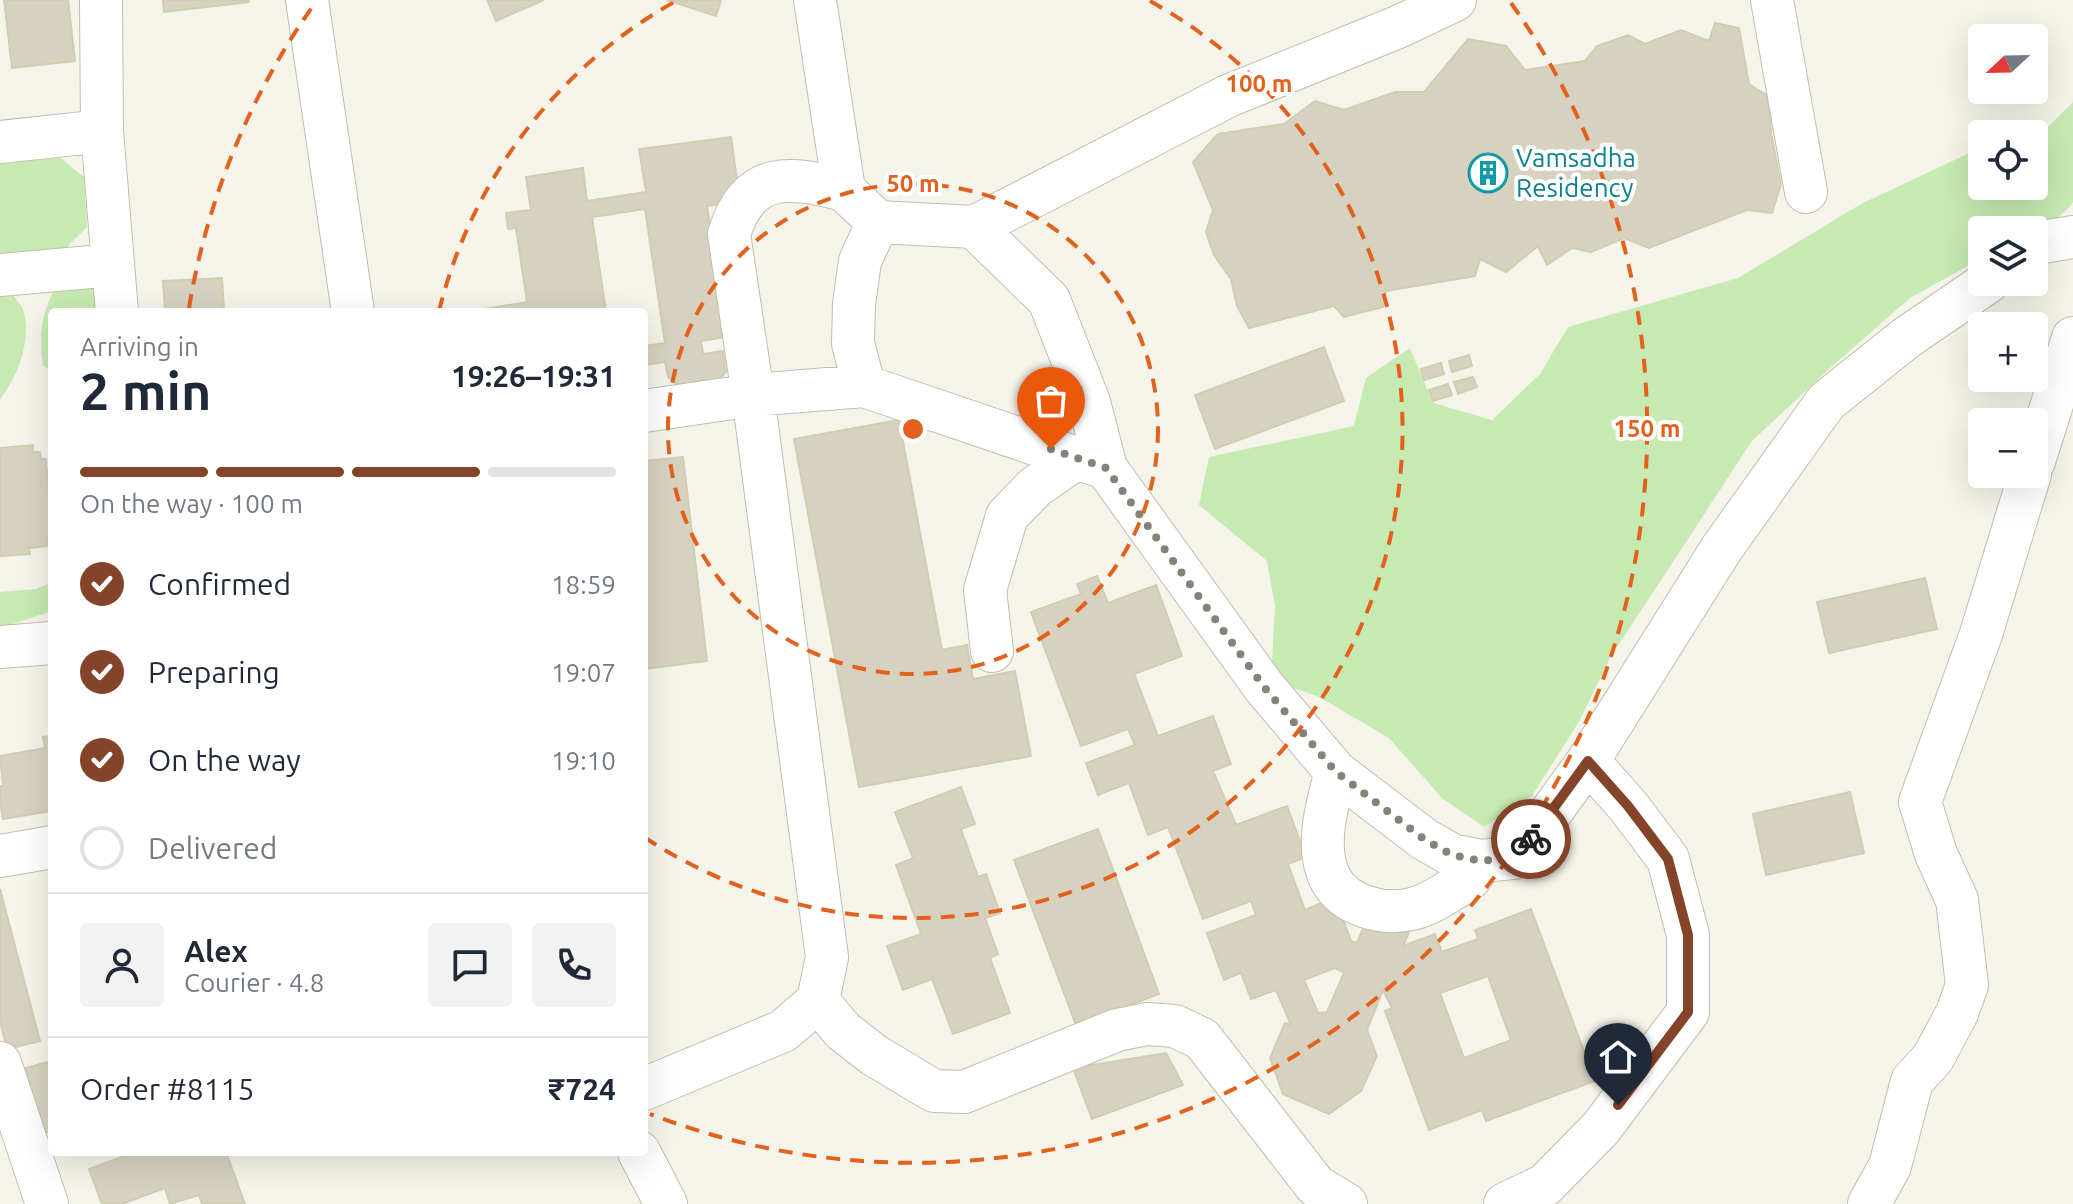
<!DOCTYPE html>
<meta charset="utf-8">
<style>
:root{--surface:#fff;--page:#f2f2f3;--text:#1f2937;--muted:#747a83;--line:#e0e1e3;--accent:#834429}
body{margin:0;font-family:Ubuntu,sans-serif;background:var(--page);color:var(--text);height:100vh;display:flex;flex-direction:column;font-size:30px;white-space:nowrap}
*{box-sizing:border-box;margin:0}
p{font-size:26px;color:var(--muted)}
.icon{flex:none;width:44px;height:44px;fill:none;stroke:currentColor;stroke-width:2;stroke-linecap:round;stroke-linejoin:round}
.map{position:relative;flex:1;overflow:hidden}
.panel{position:absolute;left:48px;top:308px;width:600px;height:848px;display:flex;flex-direction:column;background:var(--surface);border-radius:8px;box-shadow:0 8px 32px #0002}
.panel>*{flex:none}
.needle{width:52px;rotate:248deg}
.controls{position:absolute;left:1968px;top:24px;display:grid;gap:16px}
.controls a{display:grid;place-items:center;width:80px;height:80px;border-radius:8px;background:var(--surface);box-shadow:0 8px 32px #0002;font-size:40px}
.pin{position:absolute;display:grid;place-items:center;width:68px;height:68px;color:#fff;margin:-82px -34px;border-radius:50% 50% 50% 0;rotate:-45deg;box-shadow:0 0 8px #0007}
.pin .icon{rotate:45deg}
.courier{position:absolute;display:grid;place-items:center;width:80px;height:80px;margin:-40px;border:6px solid #834429;border-radius:50%;background:#fff;color:#222;box-shadow:0 2px 10px #0007}
.summary em{font-style:normal;font-weight:700}
.summary div{display:flex;flex-direction:column-reverse}
.summary{display:flex;align-items:center;justify-content:space-between;height:136px;padding:0 32px}
h1{font-size:52px;font-weight:700;line-height:60px}
.bar{display:grid;grid-template-columns:repeat(4,1fr);gap:12px 8px;align-content:center;height:96px;padding:0 32px}
.bar i{height:10px;border-radius:6px;background:var(--line)}
.bar .active{background:var(--accent)}
.bar p{grid-column:span 4}
.line{display:flex;align-items:center;gap:20px;padding:0 32px;border-top:2px solid var(--line)}
.line div{flex:1}
.round{display:grid;place-items:center;flex:none;width:84px;height:84px;border-radius:8px;background:var(--page)}
ol{padding:0 32px;list-style:none}
li{display:flex;align-items:center;gap:24px;height:88px}
li p{margin-inline-start:auto}
li .icon{padding:8px;border-radius:50%;background:var(--accent);color:#fff;stroke-width:4}
li:last-child{color:var(--muted)}
li i{width:44px;height:44px;border:4px solid var(--line);border-radius:50%}
.map>svg:first-child{display:block}
.green{fill:#c6eab2}
.building{fill:#d7d2bf;stroke:#d2ccb2;stroke-width:2;fill-rule:evenodd}
.lines{fill:none;stroke-linecap:round;stroke-linejoin:round}
.minor-casing{stroke:#c1beac;stroke-width:44}
.minor{stroke:#fff;stroke-width:42}
.done{stroke:#858376;stroke-width:8;stroke-dasharray:0 14.4}
.route{stroke:#834429;stroke-width:10}
.ring{fill:none;stroke:#e3611d;stroke-width:4;stroke-dasharray:14 10}
.labels{text-anchor:middle;stroke-width:8;stroke-linejoin:round;paint-order:stroke}
.culture-label{font-size:26px;fill:#0d838f;stroke:#fff;text-anchor:start}
.centre{fill:#e3611d;stroke:#fff;stroke-width:4}
.ring-label{font-size:24px;text-anchor:middle;font-weight:bold;fill:#e3611d;stroke:#fff;stroke-width:8;stroke-linejoin:round;paint-order:stroke}
</style>
<div class="map">
<svg width="2073" height="1204" viewBox="0 0 2073 1204">
<rect width="100%" height="100%" fill="#f5f4ea"/>
<path class="green" d="M2073 102V202C2051 233 2016 230 1982 230V258L1910 298 1829 369 1752 441 1610 658 1580 720 1532 796 1484 827 1442 798 1389 738 1319 697 1271 680 1275 606 1267 561 1199 505 1209 457 1354 426 1366 378 1410 348 1433 403 1492 420 1540 374 1568 327 1738 278 1861 204 1982 147V186H2034V141Z
M54 153 84 177 87 227 66 248 0 253V158Z
M82 282 103 295V312H52V372L43 365C39 333 41 315 56 286Z
M0 292 13 295C17 300 22 306 24 312 31 341 18 377 0 399Z
M52 582V611L0 628V592L36 589Z"/>
<path class="building" d="M4 0H68L75 61 12 68Z
M163 0H249V2L164 12Z
M487 0H544L496 21Z
M667 0H721L716 16Z
M1715 23 1739 28 1749 84 1768 96 1771 133 1781 184 1772 213 1747 210 1649 248 1624 238 1591 252 1572 248 1547 265 1538 246 1506 272 1480 259 1475 276 1386 291 1383 307 1344 317 1334 306 1249 328 1237 306 1231 279 1214 255 1206 232 1213 210 1193 162 1218 134 1284 124 1315 101 1344 110 1395 92H1424L1468 39 1506 46 1525 70 1585 61 1597 46 1628 35 1645 44 1681 30 1709 41Z
M731 137 740 201 707 206 727 337 701 341 703 354 723 351 726 372 713 387 686 392 668 377 665 362 644 365V346L665 343 645 209 592 217 606 312H467L527 302 516 228 508 229 506 213 531 210 526 177 583 168 587 201 646 192 639 149Z
M222 278 224 312H165L163 281Z
M1324 347 1344 401 1215 449 1195 395Z
M1469 355 1472 366 1452 372 1449 361Z
M1441 363 1444 374 1424 380 1421 369Z
M1473 377 1477 387 1458 394 1454 382Z
M1448 384 1452 395 1433 401 1429 390Z
M899 420 942 650 967 645 973 679 1015 671 1031 756 859 787 794 439Z
M33 445V452H40L41 459H46L52 536 47 537 48 546 29 548 30 554 0 556V448Z
M683 457 707 661 644 669V461Z
M1097 576 1108 603 1156 585 1182 656 1134 674 1158 736 1213 716 1231 764 1213 771 1236 825 1287 806 1306 857 1288 864 1305 910 1335 897 1351 941 1357 943 1369 914 1409 932 1403 946 1435 934 1442 952 1478 939 1475 930 1531 909 1595 1081 1486 1121 1482 1110 1429 1130 1385 1011 1392 1008 1383 990 1367 1030 1377 1056 1361 1091 1329 1114 1283 1094 1270 1058 1285 1023 1291 1025 1276 990 1251 999 1241 973 1224 980 1207 933 1256 915 1251 901 1203 919 1168 827 1148 835 1129 783 1098 795 1086 763 1135 745 1128 729 1081 746 1031 612 1081 594 1077 584ZM1335 968 1344 973 1327 1012 1318 1013 1304 980ZM1488 976 1511 1040 1464 1058 1440 993Z
M1925 578 1937 629 1829 653 1817 602Z
M52 736V811L3 819 0 801V786H3L0 756 45 748 43 737Z
M961 787 975 824 961 829 978 877 986 874 1000 913 985 918 998 954 990 958 1010 1013 953 1034 932 979 903 990 887 946 921 934 896 865 913 858 895 812Z
M1850 792 1864 853 1766 875 1753 814Z
M1098 829 1159 994 1076 1025 1014 860Z
M0 889 40 1041 7 1049 0 1021Z
M1166 1053 1183 1085 1092 1119 1073 1068Z
M48 1062 52 1079V1131L34 1135 18 1070Z
M135 1152H226L245 1204H202L199 1195 170 1204 165 1188 122 1204H102L89 1169Z"/>
<g class="lines">
<defs>
<path id="minor" d="M101 0 102 131 117 312
M307 0 353 312
M815 0 844 190 878 222 974 227 1049 300 1089 402 1106 468
M1772 0 1806 192
M0 142 102 131
M974 227 1228 96 1398 27 1455 0
M2034 246 2037 243 2073 237
M0 275 113 265
M864 386 853 343 854 304 860 261 878 222
M644 411 753 395 864 386 1106 468 1264 687 1336 772 1424 839 1452 855 1481 861 1513 858 1538 830 1588 761 1722 548 1826 402 1906 338 1988 282
M2034 461 2073 338
M0 647 52 643
M992 651 985 590 1007 516 1035 487 1077 458
M1336 772C1327 804 1314 849 1331 880 1345 906 1384 916 1412 909 1425 906 1439 898 1451 890 1457 886 1466 883 1471 877 1475 872 1478 866 1481 861
M0 856 52 847
M818 1001 843 1031 874 1055 934 1091 964 1092 1117 1030 1147 1024 1175 1026 1202 1039 1316 1186 1346 1204
M0 1063 47 1204
M644 1089 783 1031 818 1001 827 957 753 395 729 234C749 170 789 176 844 190
M639 1152 666 1204
M1505 1204 1545 1185 1601 1128 1688 1012V935L1668 859 1628 806 1588 761
M1869 1204 1890 1166 1912 1081 1933 1058 1957 1013 1967 985 1957 900 1936 854 1920 802 1981 634 2030 474"/>
</defs>
<use href="#minor" class="minor-casing"/>
<use href="#minor" class="minor"/>
</g>
<g class="lines">
<path class="done" d="M1051 449 1106 468 1264 687 1336 772 1424 839 1452 855 1481 861 1513 858 1531 839"/>
<path class="route" d="M1531 839 1588 761 1628 806 1668 859 1688 935V1012L1618 1105"/>
</g>
<g class="ring">
<circle cx="913" cy="429" r="245"/>
<path d="M439 311A489 489 0 0 1 676 1M1150 1A489 489 0 1 1 647 839"/>
<path d="M189 308A734 734 0 0 1 315 3M1511 3A734 734 0 0 1 650 1114"/>
</g>
<defs>
<symbol id="building-ring" viewBox="-11 -11 22 22"><circle r="9.5" fill="#fff" stroke="#0f9aa8" stroke-width="1.5"/><path d="M-4-6H4V6H1V3H-1V6H-4ZM-2.5-4.3h1.7v1.8h-1.7ZM.8-4.3h1.7v1.8H.8ZM-2.5-1h1.7V.8h-1.7ZM.8-1h1.7V.8H.8Z" fill="#0f9aa8"/></symbol>
</defs>
<g fill-rule="evenodd">
<use href="#building-ring" x="1466" y="151" width="44" height="44"/>
</g>
<g class="labels">
<g class="culture-label">
<text x="1516" y="167">Vamsadha<tspan x="1516" dy="30">Residency</tspan></text>
</g>
</g>
<circle cx="913" cy="429" r="12" class="centre"/>
<g class="ring-label">
<text x="1259" y="92">100 m</text>
<text x="913" y="192">50 m</text>
<text x="1647" y="437">150 m</text>
</g>
</svg>
<div class="controls">
<a><svg class="needle" viewBox="-14 -14 28 28"><path d="M0-13l5 13h-10z" fill="#e53935"/><path d="M0 13l5-13h-10z" fill="#747a83"/></svg></a>
<a><svg class="icon" aria-label="locate" viewBox="0 0 24 24"><circle cx="12" cy="12" r="6"/><path d="M12 2v4M12 18v4M2 12h4M18 12h4"/></svg></a>
<a><svg class="icon" aria-label="layers" viewBox="0 0 24 24"><path d="M12 4l9 5-9 5-9-5zM3 14l9 5 9-5"/></svg></a>
<a>+</a>
<a>−</a>
</div>
<div class="pin" style="left:1051px;top:449px;background:#ea580c"><svg class="icon" aria-label="bag" viewBox="0 0 24 24"><path d="M5 8h14l-1 12H6zM9 8a3 3 0 0 1 6 0"/></svg></div>
<div class="pin" style="left:1618px;top:1105px;background:#1f2937"><svg class="icon" aria-label="home" viewBox="0 0 24 24"><path d="M3 11l9-7 9 7M6 9v11h12V9"/></svg></div>
<div class="courier" style="left:1531px;top:839px"><svg class="icon" aria-label="bike" viewBox="0 0 24 24"><circle cx="6" cy="16" r="4"/><circle cx="18" cy="16" r="4"/><path d="M6 16l4-8h5l3 8M10 8l3 8H6M13 5h3"/></svg></div>
<section class="panel">
<div class="summary"><div><h1>2 min</h1><p>Arriving in</p></div><em>19:26–19:31</em></div>
<div class="bar"><i class="active"></i><i class="active"></i><i class="active"></i><i></i><p>On the way · 100 m</p></div>
<ol>
<li><svg class="icon" aria-label="check" viewBox="0 0 24 24"><path d="M5 12l5 5 9-10"/></svg>Confirmed<p>18:59</p></li>
<li><svg class="icon" aria-label="check" viewBox="0 0 24 24"><path d="M5 12l5 5 9-10"/></svg>Preparing<p>19:07</p></li>
<li><svg class="icon" aria-label="check" viewBox="0 0 24 24"><path d="M5 12l5 5 9-10"/></svg>On the way<p>19:10</p></li>
<li><i></i>Delivered</li>
</ol>
<div class="line" style="height:144px"><a class="round"><svg class="icon" aria-label="person" viewBox="0 0 24 24"><circle cx="12" cy="8" r="4"/><path d="M4 21q1-7 8-7t8 7"/></svg></a><div><b>Alex</b><p>Courier · 4.8</p></div><a class="round"><svg class="icon" aria-label="chat" viewBox="0 0 24 24"><path d="M4 5h16v11H9l-5 4z"/></svg></a><a class="round"><svg class="icon" aria-label="phone" viewBox="0 0 24 24"><path d="M5 4h4l2 5-3 2q2 4 5 5l2-3 5 2v4C11 20 4 13 5 4z"/></svg></a></div>
<div class="line" style="height:104px"><div>Order #8115</div><b>₹724</b></div>
</section>
</div>
